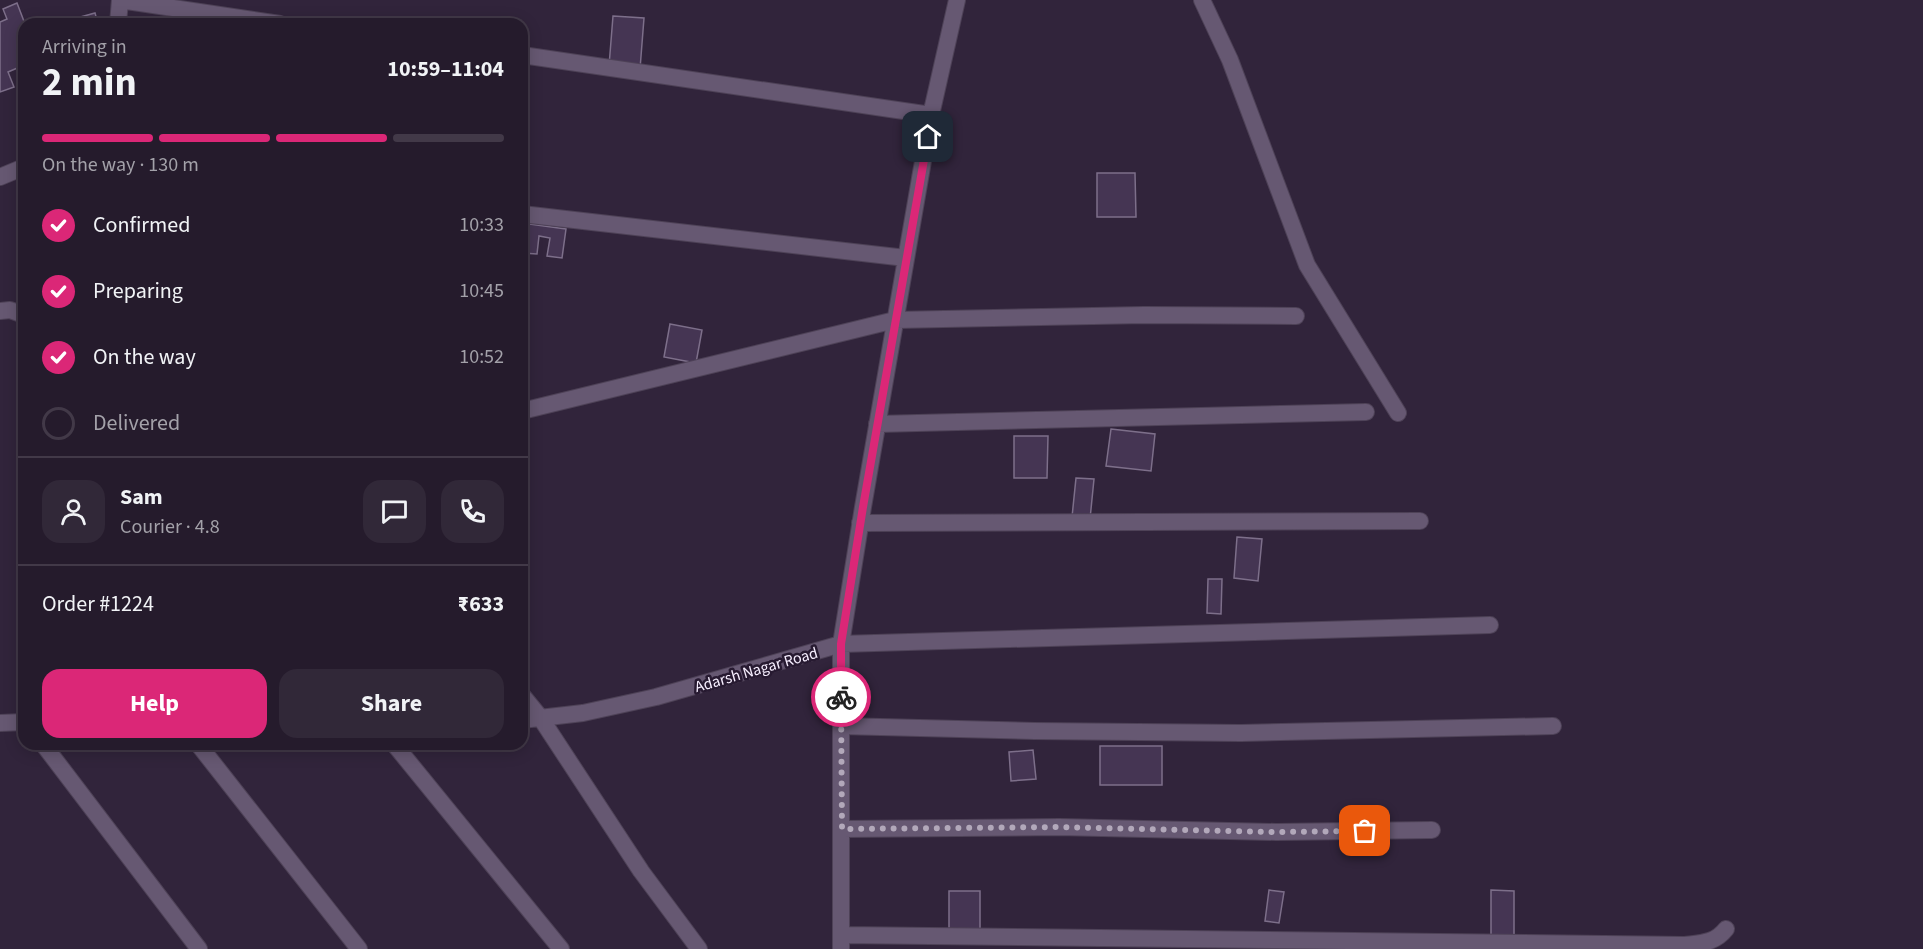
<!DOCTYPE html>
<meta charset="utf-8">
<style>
:root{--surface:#251b2c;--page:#312838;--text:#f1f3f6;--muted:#a3a1a9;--line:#423948;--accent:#db2777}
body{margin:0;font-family:"Source Sans 3",sans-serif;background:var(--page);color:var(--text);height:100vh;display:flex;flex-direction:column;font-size:22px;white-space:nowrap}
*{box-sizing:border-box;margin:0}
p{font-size:20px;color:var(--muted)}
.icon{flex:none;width:33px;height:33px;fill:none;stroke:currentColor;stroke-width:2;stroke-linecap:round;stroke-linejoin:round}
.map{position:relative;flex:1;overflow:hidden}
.side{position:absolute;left:18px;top:18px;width:510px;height:732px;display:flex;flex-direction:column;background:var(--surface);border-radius:18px;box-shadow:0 3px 15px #0003,0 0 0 2px var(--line)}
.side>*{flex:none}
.pin{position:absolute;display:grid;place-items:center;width:51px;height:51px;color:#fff;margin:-26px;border-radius:12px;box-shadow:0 3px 9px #0006}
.courier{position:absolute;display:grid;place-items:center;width:60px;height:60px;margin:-30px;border:4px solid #db2777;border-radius:50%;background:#fff;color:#222;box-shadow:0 2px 8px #0007}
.overview em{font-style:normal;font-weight:700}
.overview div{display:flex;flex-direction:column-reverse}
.overview{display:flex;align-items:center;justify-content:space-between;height:102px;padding:0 24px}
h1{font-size:39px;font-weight:700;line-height:45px}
.bar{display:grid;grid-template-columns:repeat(4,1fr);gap:9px 6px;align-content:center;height:72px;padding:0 24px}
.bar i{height:8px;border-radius:4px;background:var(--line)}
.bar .on{background:var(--accent)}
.bar p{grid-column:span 4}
.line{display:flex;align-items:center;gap:15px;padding:0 24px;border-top:2px solid var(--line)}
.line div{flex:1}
.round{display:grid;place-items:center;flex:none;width:63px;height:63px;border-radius:18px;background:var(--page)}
ol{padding:0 24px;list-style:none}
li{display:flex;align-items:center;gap:18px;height:66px}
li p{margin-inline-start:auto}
li .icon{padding:6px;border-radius:50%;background:var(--accent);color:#fff;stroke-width:4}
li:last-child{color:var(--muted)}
li i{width:33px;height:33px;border:3px solid var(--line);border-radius:50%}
.button{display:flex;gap:12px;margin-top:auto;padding:12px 24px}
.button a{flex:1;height:69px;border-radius:18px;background:var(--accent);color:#fff;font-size:24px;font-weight:700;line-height:69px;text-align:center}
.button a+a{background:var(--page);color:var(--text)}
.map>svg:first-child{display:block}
.building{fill:#453553;stroke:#7d6f8a;stroke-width:1.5}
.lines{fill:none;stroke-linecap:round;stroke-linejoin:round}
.minor-casing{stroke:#4e4257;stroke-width:18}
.minor{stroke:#665872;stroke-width:16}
.done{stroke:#b2a8ba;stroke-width:6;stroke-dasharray:0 10.8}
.route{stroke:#db2777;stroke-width:8}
.labels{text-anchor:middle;stroke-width:5;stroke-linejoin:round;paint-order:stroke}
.street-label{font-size:16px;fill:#f7efff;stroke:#271a31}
</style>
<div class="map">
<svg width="1923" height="949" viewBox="0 0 1923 949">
<rect width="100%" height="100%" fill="#31243b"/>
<path class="building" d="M17 3 25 24 24 71 22 66 8 72 14 87 0 92V22L7 19 3 9Z
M95 13 98 24H55Z
M613 16 644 18 640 69 609 66Z
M1097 173H1135L1136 217H1097Z
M522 223 566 229 562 258 547 256 550 238 539 236 537 254 522 253Z
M670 324 702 330 696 363 664 357Z
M1111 429 1155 434 1151 471 1106 466Z
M1014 436H1048L1047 478H1014Z
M1076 478 1094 479 1090 519 1072 517Z
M1237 537 1262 539 1258 581 1234 578Z
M1208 579H1222L1221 614 1207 613Z
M1100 746H1162V785H1100Z
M1033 750 1036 779 1011 781 1009 752Z
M1269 890 1284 892 1279 923 1265 921Z
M1491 890 1514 891V937H1491Z
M949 891H980V929L949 930Z"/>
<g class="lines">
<defs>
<path id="minor" d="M1202 0 1230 60 1307 265 1398 413
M118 24 120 0 280 24
M522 55 931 115
M0 177 24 167
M522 214 906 258
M0 311 10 310 24 315
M522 411 895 320 1144 315 1296 316
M877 424 1366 412
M860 523 1420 521
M522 695 540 717 641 871 699 949
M522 720 583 713 656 697 841 644 1490 625
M0 723 24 722
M841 726 1035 731 1241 733 1553 726
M43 744 199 949
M198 744 359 949
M394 744 561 949
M842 829 1059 827 1276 832 1432 830
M842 935 1685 945C1702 943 1715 943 1726 929
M841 949V644L863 507 931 115 957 0"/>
</defs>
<use href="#minor" class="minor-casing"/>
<use href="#minor" class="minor"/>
</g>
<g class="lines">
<path class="done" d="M841 697 842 829 1059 827 1276 832 1365 831"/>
<path class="route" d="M841 697V644L863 507 928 137"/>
</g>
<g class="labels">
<g class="street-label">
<text transform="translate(756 669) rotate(-16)" y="6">Adarsh Nagar Road</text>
</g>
</g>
</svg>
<div class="pin" style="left:1365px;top:831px;background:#ea580c"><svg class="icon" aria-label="bag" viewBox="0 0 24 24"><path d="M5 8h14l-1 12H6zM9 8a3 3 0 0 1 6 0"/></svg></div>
<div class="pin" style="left:928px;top:137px;background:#1f2937"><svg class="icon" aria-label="home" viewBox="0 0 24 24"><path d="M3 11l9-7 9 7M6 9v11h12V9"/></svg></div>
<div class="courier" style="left:841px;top:697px"><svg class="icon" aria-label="bike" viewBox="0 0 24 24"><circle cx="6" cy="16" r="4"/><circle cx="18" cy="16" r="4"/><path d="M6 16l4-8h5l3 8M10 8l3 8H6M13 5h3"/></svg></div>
<section class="side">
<div class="overview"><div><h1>2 min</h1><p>Arriving in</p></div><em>10:59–11:04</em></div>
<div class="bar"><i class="on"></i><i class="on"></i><i class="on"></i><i></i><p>On the way · 130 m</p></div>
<ol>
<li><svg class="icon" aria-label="check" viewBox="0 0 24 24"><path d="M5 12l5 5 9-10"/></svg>Confirmed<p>10:33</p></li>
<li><svg class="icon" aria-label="check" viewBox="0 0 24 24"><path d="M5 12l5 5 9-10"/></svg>Preparing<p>10:45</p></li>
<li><svg class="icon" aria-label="check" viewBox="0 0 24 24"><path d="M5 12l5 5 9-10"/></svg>On the way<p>10:52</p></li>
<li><i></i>Delivered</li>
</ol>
<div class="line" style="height:108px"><a class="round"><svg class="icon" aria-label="person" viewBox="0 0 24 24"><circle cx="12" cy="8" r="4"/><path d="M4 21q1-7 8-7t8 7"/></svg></a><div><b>Sam</b><p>Courier · 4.8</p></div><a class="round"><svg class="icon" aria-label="chat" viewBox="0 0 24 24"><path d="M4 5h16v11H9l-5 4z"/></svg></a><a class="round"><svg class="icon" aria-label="phone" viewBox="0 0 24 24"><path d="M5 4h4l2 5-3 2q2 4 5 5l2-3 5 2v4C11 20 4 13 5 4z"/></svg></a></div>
<div class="line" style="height:78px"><div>Order #1224</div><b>₹633</b></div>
<div class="button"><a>Help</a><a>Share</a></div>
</section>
</div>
